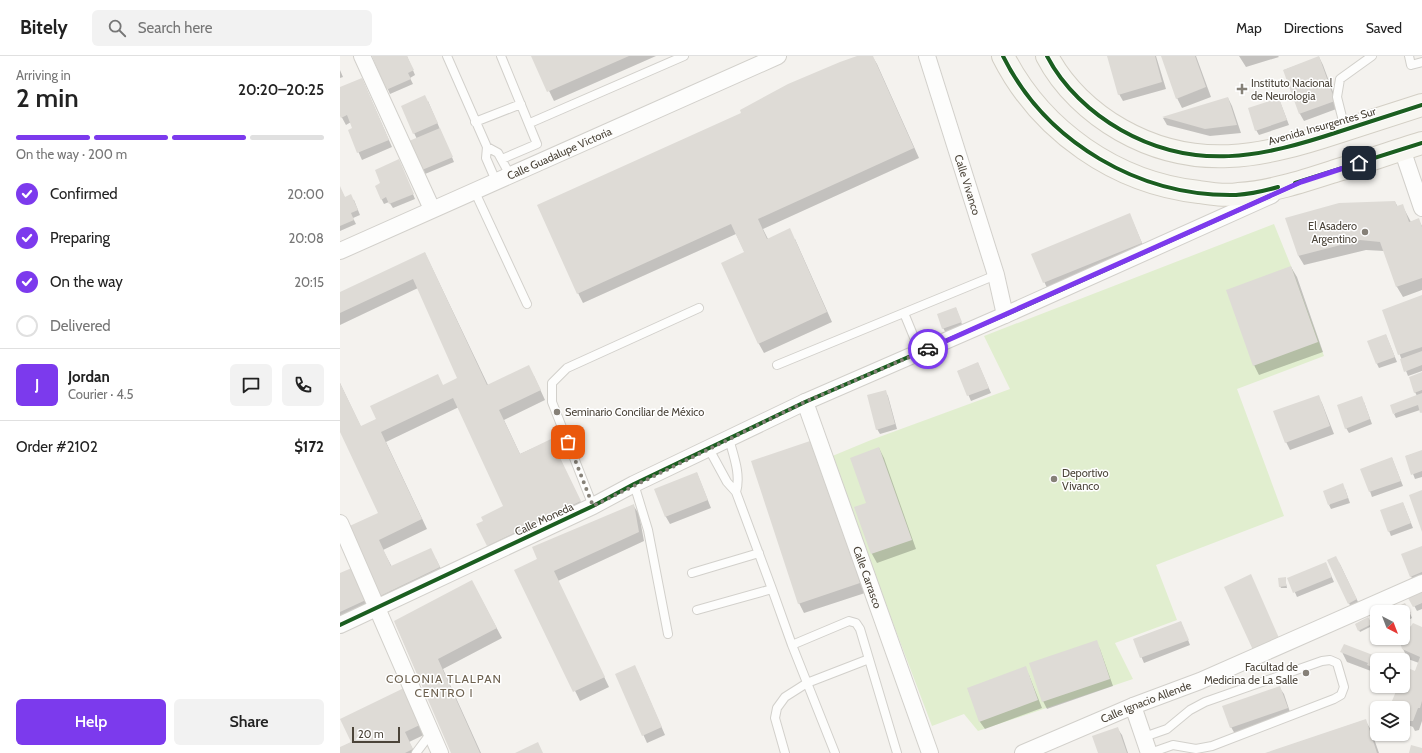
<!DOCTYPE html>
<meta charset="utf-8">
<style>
:root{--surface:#fff;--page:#f2f2f2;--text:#222;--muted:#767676;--line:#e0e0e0;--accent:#7c3aed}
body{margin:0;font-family:Cabin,sans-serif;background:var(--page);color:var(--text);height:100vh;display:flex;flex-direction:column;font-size:15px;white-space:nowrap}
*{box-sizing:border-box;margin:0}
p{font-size:13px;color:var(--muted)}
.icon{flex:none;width:22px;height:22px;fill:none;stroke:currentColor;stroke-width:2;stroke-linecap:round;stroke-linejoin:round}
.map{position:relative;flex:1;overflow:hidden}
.side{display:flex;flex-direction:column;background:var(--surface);width:340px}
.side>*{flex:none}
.needle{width:26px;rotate:138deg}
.controls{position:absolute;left:1030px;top:549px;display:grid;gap:8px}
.controls a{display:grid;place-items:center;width:40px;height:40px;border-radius:6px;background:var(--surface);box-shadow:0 1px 3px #0004;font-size:20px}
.scale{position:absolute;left:12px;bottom:10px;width:48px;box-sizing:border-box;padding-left:4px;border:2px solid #4b4439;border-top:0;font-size:11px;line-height:14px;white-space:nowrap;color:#4b4439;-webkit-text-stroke:3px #fff;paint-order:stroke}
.pin{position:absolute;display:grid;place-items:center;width:34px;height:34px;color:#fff;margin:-17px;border-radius:8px;box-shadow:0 2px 6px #0006}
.courier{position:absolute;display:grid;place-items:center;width:40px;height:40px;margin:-20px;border:3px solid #7c3aed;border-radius:50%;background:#fff;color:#222;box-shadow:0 1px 5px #0007}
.head em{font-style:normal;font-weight:600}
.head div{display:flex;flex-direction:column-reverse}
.head{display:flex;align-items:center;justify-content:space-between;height:68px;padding:0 16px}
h1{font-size:26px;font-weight:600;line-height:30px}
.bar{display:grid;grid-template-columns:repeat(4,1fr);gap:6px 4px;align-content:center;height:48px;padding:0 16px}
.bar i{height:5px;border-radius:3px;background:var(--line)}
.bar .active{background:var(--accent)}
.bar p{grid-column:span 4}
.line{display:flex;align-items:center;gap:10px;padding:0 16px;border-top:1px solid var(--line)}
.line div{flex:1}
.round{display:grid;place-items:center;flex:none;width:42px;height:42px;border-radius:6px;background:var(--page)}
ol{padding:0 16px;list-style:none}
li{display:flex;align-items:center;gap:12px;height:44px}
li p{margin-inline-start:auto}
li .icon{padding:4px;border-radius:50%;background:var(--accent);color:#fff;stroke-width:4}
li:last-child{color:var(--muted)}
li i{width:22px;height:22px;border:2px solid var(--line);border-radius:50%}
.action{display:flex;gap:8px;margin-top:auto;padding:8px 16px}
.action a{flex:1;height:46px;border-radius:6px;background:var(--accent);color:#fff;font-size:16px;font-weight:600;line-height:46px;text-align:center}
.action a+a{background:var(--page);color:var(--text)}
header{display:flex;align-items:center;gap:24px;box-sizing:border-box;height:56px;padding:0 20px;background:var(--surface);border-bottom:1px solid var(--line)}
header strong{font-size:19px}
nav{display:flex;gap:22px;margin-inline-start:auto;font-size:14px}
.search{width:280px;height:36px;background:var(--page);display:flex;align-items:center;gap:10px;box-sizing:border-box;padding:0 14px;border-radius:6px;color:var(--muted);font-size:15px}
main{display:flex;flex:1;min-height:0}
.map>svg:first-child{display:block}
.green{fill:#e1eecf}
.shadow{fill:#0003}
.building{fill:#dedbd6}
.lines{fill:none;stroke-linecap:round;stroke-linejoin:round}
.service-casing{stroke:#d2d0cb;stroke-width:10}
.minor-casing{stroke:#d2d0cb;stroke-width:18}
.secondary-casing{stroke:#d3cfc5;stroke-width:24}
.service{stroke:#fdfdfc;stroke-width:8}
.minor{stroke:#fdfdfc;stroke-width:16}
.secondary{stroke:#f7f6f1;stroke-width:22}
.cycleway-casing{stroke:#fff;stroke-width:6}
.cycleway{stroke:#1b5e20;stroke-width:4}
.done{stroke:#868178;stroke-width:4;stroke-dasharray:0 7.2}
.route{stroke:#7c3aed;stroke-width:5}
.poi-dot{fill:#868178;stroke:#fff;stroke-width:1.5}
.labels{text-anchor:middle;stroke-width:3;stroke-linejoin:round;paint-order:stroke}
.poi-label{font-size:11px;fill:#4b4439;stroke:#fff;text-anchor:start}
.street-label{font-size:11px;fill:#4b4439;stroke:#fff}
.neighbourhood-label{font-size:12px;letter-spacing:1px;fill:#6e6250;stroke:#fff}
</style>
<header>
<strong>Bitely</strong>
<div class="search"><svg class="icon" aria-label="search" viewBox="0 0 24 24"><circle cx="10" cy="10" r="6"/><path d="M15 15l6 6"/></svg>Search here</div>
<nav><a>Map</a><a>Directions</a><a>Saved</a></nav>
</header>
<main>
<section class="side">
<div class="head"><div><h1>2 min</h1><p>Arriving in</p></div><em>20:20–20:25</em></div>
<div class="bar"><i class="active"></i><i class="active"></i><i class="active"></i><i></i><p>On the way · 200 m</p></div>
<ol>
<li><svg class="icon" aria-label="check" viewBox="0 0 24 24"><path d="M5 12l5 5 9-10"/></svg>Confirmed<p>20:00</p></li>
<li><svg class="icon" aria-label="check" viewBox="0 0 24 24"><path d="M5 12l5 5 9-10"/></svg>Preparing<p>20:08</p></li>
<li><svg class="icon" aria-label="check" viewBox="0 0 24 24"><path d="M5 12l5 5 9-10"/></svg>On the way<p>20:15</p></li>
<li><i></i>Delivered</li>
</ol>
<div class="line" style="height:72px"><b class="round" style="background:var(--accent);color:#fff">J</b><div><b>Jordan</b><p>Courier · 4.5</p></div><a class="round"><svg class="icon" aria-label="chat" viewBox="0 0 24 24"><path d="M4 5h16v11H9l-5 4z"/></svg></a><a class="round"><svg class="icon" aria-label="phone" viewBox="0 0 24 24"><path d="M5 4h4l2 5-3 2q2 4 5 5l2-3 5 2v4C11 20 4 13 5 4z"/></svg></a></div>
<div class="line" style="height:52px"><div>Order #2102</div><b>$172</b></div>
<div class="action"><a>Help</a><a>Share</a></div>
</section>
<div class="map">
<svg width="1082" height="697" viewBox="0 0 1082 697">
<rect width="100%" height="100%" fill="#f4f2ee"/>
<path class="green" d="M934 168 951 210 984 300 897 333 944 460 816 509 837 564 775 587 793 623 638 675 624 658 592 670 490 401 531 384 670 333 644 280Z"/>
<path class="shadow" d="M33 0H67L75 19 70 22 73 28 50 38Z
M192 0H316L214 45Z
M520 0H532L537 8 579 102 423 173 428 183H455L492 266 424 297 419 288 405 197 396 178 243 247 238 237 402 57Z
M768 0H816L826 33 783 45 779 38Z
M822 0H856L871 41 842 52 837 42Z
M899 0H938L939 1 906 11Z
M979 1 983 9 999 52 964 65 960 58 944 14Z
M0 14 3 21 0 22Z
M22 23 52 91 22 104 9 75 14 72 11 66 6 69 0 58V32Z
M888 42 892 50 901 77 870 80 827 69 823 62Z
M939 43 949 69 919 79 916 74Z
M88 45 114 106 85 118 83 114 77 83 74 77Z
M61 109 75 143 53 152 49 146 44 148 42 144V128Z
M0 132 5 142 14 144 20 159 13 162 16 168 0 175Z
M1055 146 1058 151 1062 149 1071 166 1078 163 1082 170V234L1063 241 1057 231 1044 195 1026 194 964 209 958 199Z
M793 166 805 194 708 234 692 199Z
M85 197 148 329 194 320 205 344 164 364 180 398 211 384 245 455 153 499 148 490 165 450 119 351 46 386 87 473 43 494 52 511 96 503 105 521 42 551 37 542 39 457 0 374V327L21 371 119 323 78 232 0 269V238Z
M951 211 957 221 983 296 919 319 914 309Z
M1082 240V315L1068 320 1043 255Z
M616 252 623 271 606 277 603 272Z
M1046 279 1057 306 1039 312 1037 308Z
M638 307 651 337 631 345 618 315Z
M1082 318V357L1080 354 1056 362 1054 358 1077 340 1075 336Z
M545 335 548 340 557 373 540 378 537 373Z
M978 340 982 347 994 378 950 394 946 386Z
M1024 346 1032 368 1009 377 1006 372Z
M472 385 525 537 464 557 459 547Z
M539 392 544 402 576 493 537 507 532 498Z
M1082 395V421L1075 423 1066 400Z
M1052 402 1063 430 1032 441 1022 413Z
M357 417 371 452 330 468 326 461 315 434Z
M1005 433 1010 447 991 453 989 449Z
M1063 447 1073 472 1051 480 1049 475Z
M293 449 299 458 304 485 218 525 269 631 240 645 176 515 198 503Z
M1082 491V522L1073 525 1071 520Z
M999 506 1019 548 1011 552 1009 547Z
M986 508 994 526 957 541 949 523Z
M0 518 31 551 0 565Z
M945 522 947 532H941L940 530Z
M137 535 162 582 103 613 141 697H112L55 566Z
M1082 536V553L1077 555 1070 542Z
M1068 552 1072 562 1063 567V556H1048Z
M1037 561V569L1034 563Z
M1028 562 1032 570 1020 576 1016 568Z
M841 566 850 589 804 607 794 584Z
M1082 572V665L1079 674 1075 675 1073 671 1063 667V652H1050L1056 638 1052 630H1063V611L1075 616 1079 607 1068 603 1063 593 1060 582H1063V576Z
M756 586 760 593 773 630 707 653 703 645Z
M1002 596 1044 604H1037V620L1034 619 1031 615 1007 606Z
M685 612 689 619 702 652 645 673 640 666 628 633Z
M298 617 325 679 307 687 276 618Z
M939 631 944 638 951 659 895 678 891 671Z
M66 632 88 677 69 686 75 697H0V692L12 686Z
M1025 664 1031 674 1039 697H927Z
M777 672 782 679 788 697H759Z"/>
<path class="building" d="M32 0H67L74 14 68 17 71 23 46 34Z
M191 0H289L207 36Z
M517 0H533L574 92 418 163 427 183 450 172 487 256 418 288 381 207 404 196 391 168 237 238 197 149 401 57 400 54 448 28 500 6Z
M767 0H815L822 26 778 39Z
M821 0H855L866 31 836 43Z
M979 0 995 45 959 58 943 14Z
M22 22 49 84 17 97 8 74 12 72 7 59 1 62 0 60V31Z
M85 39 98 67 73 78 61 50Z
M888 41 897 69 865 73 822 61Z
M939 42 947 64 915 75 908 52Z
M100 72 113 101 82 114 69 85Z
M59 103 74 138 49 148 46 141 41 144 35 130 40 127 35 114Z
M0 130 5 141 11 138 18 154 11 157 14 164 0 170Z
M1055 145 1057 150 1063 148 1069 166 1079 162 1082 171V222L1056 231 1040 186 1020 184 958 200 945 162 999 147Z
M790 157 802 187 703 227 691 198Z
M85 196 147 329 189 309 201 334 159 354 180 398 211 383 241 445 147 490 136 468 143 465 141 461 163 450 113 342 41 376 82 463 39 484 51 510 91 492 100 511 36 542 3 473 38 457 0 376V327L21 370 36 363 30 350 98 318 103 329 117 322 73 223 0 257V236Z
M951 210 978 286 913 310 886 234Z
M1082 239V291L1058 299 1042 254Z
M616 251 622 266 602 273 597 258Z
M1046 278 1055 301 1036 308 1027 285Z
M1082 295V309L1064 316 1060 303Z
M638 306 649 332 627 340 617 315Z
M1082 316V334L1074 337 1069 321Z
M546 334 555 368 536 374 527 339Z
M1082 337V356L1080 357 1078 349 1053 358 1050 349Z
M979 339 990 370 945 387 933 355Z
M1022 340 1030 363 1005 373 997 349Z
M473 384 520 527 458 548 411 405Z
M539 391 572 484 531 498 514 451 526 447 510 402Z
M1082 394V415L1071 419 1065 400Z
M1052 401 1061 425 1029 436 1020 413Z
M357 416 368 444 325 461 314 433Z
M1003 427 1008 442 988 449 983 435Z
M1082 434V476L1069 439Z
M1063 446 1071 467 1048 476 1040 454Z
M294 448 299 476 214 515 265 621 233 636 174 514 197 503 192 491Z
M1082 490V516L1070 521 1061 498Z
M996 500 1017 543 1008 548 987 504Z
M986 506 992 521 953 537 947 522Z
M14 511 28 543 0 556V517Z
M911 518 939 582 913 594 884 531Z
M946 521V530L939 531 938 522Z
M132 524 157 572 98 603 140 697H111L54 565Z
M1082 535V547L1073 551 1068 542Z
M1065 547 1071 557 1063 561V556H1046Z
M1028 561 1032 568 1018 575 1015 568Z
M841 565 849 584 800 602 793 583Z
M1073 567 1082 571V645L1080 652H1078L1073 665H1068L1067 662 1063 660V652H1049L1057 633 1049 630H1063V610L1075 615 1080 601 1062 593 1059 582H1063V575L1071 570Z
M757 584 770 623 702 646 689 607Z
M1004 588 1046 604H1037V613L1027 609 1028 607 1000 596Z
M295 609 322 671 302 680 275 618Z
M686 610 698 644 639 666 627 632Z
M940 630 948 652 890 672 882 650Z
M66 631 84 667 65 676 73 693 65 697H0V691L11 686 0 663Z
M1026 663 1037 697H925Z
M778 671 787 697H758L752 680Z
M198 686 203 697H175Z
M1071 689 1082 692V697H1069Z"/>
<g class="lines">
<defs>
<path id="service" d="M107 0 147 91 146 102 156 125
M161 0 197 88 162 103
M1069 0 1071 9 1082 6
M135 66 181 48
M190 67 344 0
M1005 73 997 41 1000 23 1032 0
M147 91 158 97 170 119
M134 134 187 248
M564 257 580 296
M437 309 656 219
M389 383C394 401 401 419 396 436
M369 393 387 426 396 436 432 533 452 589 495 697
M294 428 308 474 328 578
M253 450 212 346V327L227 312 359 252
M352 517 419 497
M357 554 432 533
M452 589 509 565 516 567 520 573 557 697
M804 681 827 673 850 654 865 646 982 605 990 604 997 607 1004 631 1001 639 994 643 872 690 856 693 833 689 810 697
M76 697 91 677
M445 697 435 662 437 652 445 641 467 627 529 603"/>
<g id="minor">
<path d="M22 0 92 153"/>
<path id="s1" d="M587 0 656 219 665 259"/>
<path d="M1062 93 1082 152"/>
<path id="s2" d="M0 195 438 0"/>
<path id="s3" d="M465 346 590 697"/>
<path d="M0 467 100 697"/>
<path d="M0 569 253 450 294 428 465 346 665 259 932 139"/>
<path d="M793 650 809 697"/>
<path id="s4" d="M683 697 793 650 860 625 1082 527"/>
</g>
<path id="secondary" d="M663 0C701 75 776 127 859 136 872 138 885 140 898 138 931 136 964 125 995 115 1024 106 1053 96 1082 87
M707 0C723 31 751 57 781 74 855 116 922 101 998 76 1026 67 1054 58 1082 49"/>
</defs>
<use href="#service" class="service-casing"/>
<use href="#minor" class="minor-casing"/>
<use href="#secondary" class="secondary-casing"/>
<use href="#service" class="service"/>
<use href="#minor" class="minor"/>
<use href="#secondary" class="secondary"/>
<defs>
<path id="cycleway" d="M663 0C706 87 800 141 896 139 910 138 924 135 938 131
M707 0C723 31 751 57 781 74 855 116 922 101 998 76 1026 67 1054 58 1082 49
M955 127 1082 87
M0 569 253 450 294 428 465 346 665 259 961 126"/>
</defs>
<use href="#cycleway" class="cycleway-casing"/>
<use href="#cycleway" class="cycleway"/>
</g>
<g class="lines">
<path class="done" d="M228 386 253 450 465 346 588 293"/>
<path class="route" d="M588 293 961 126 1019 107"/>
</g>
<g class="poi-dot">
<path d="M900 27h4v4h4v4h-4v4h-4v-4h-4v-4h4z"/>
<circle cx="1025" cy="176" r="4"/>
<circle cx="217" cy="356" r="4"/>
<circle cx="714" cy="423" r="4"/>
<circle cx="966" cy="617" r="4"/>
</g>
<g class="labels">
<g class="poi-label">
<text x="911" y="31">Instituto Nacional<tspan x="911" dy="13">de Neurologia</tspan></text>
<text x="1017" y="174" text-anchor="end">El Asadero<tspan x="1017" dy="13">Argentino</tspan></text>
<text x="225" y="360">Seminario Conciliar de México</text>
<text x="722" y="421">Deportivo<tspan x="722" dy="13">Vivanco</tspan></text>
<text x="958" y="615" text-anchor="end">Facultad de<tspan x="958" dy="13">Medicina de La Salle</tspan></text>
</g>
<g class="street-label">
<text transform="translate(982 70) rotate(-16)" y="4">Avenida Insurgentes Sur</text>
<text dy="4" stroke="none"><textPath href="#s2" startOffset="240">Calle Guadalupe Victoria</textPath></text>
<text dy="4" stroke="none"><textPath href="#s1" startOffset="135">Calle Vivanco</textPath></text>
<text transform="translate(204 463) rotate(-25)" y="4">Calle Moneda</text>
<text dy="4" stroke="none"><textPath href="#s3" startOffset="186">Calle Carrasco</textPath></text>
<text dy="4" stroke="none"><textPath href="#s4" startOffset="133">Calle Ignacio Allende</textPath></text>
</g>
<g class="neighbourhood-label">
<text x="104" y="627">COLONIA TLALPAN<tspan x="104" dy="14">CENTRO I</tspan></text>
</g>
</g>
</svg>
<div class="controls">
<a><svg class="needle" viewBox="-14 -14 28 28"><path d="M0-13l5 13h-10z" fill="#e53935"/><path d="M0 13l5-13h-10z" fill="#767676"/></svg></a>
<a><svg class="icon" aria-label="locate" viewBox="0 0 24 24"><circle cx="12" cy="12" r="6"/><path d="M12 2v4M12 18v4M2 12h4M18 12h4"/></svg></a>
<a><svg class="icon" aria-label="layers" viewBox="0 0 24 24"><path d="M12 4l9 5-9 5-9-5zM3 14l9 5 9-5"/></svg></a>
</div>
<div class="scale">20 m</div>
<div class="pin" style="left:228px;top:386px;background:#ea580c"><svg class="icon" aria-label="bag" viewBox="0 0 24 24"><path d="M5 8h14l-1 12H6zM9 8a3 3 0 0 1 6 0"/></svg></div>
<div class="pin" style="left:1019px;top:107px;background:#1f2937"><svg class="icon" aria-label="home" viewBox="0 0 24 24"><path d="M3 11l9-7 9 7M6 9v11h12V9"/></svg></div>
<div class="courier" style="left:588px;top:293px"><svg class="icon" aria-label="car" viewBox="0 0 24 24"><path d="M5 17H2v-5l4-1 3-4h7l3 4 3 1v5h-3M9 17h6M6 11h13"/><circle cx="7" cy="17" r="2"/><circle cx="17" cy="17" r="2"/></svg></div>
</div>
</main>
